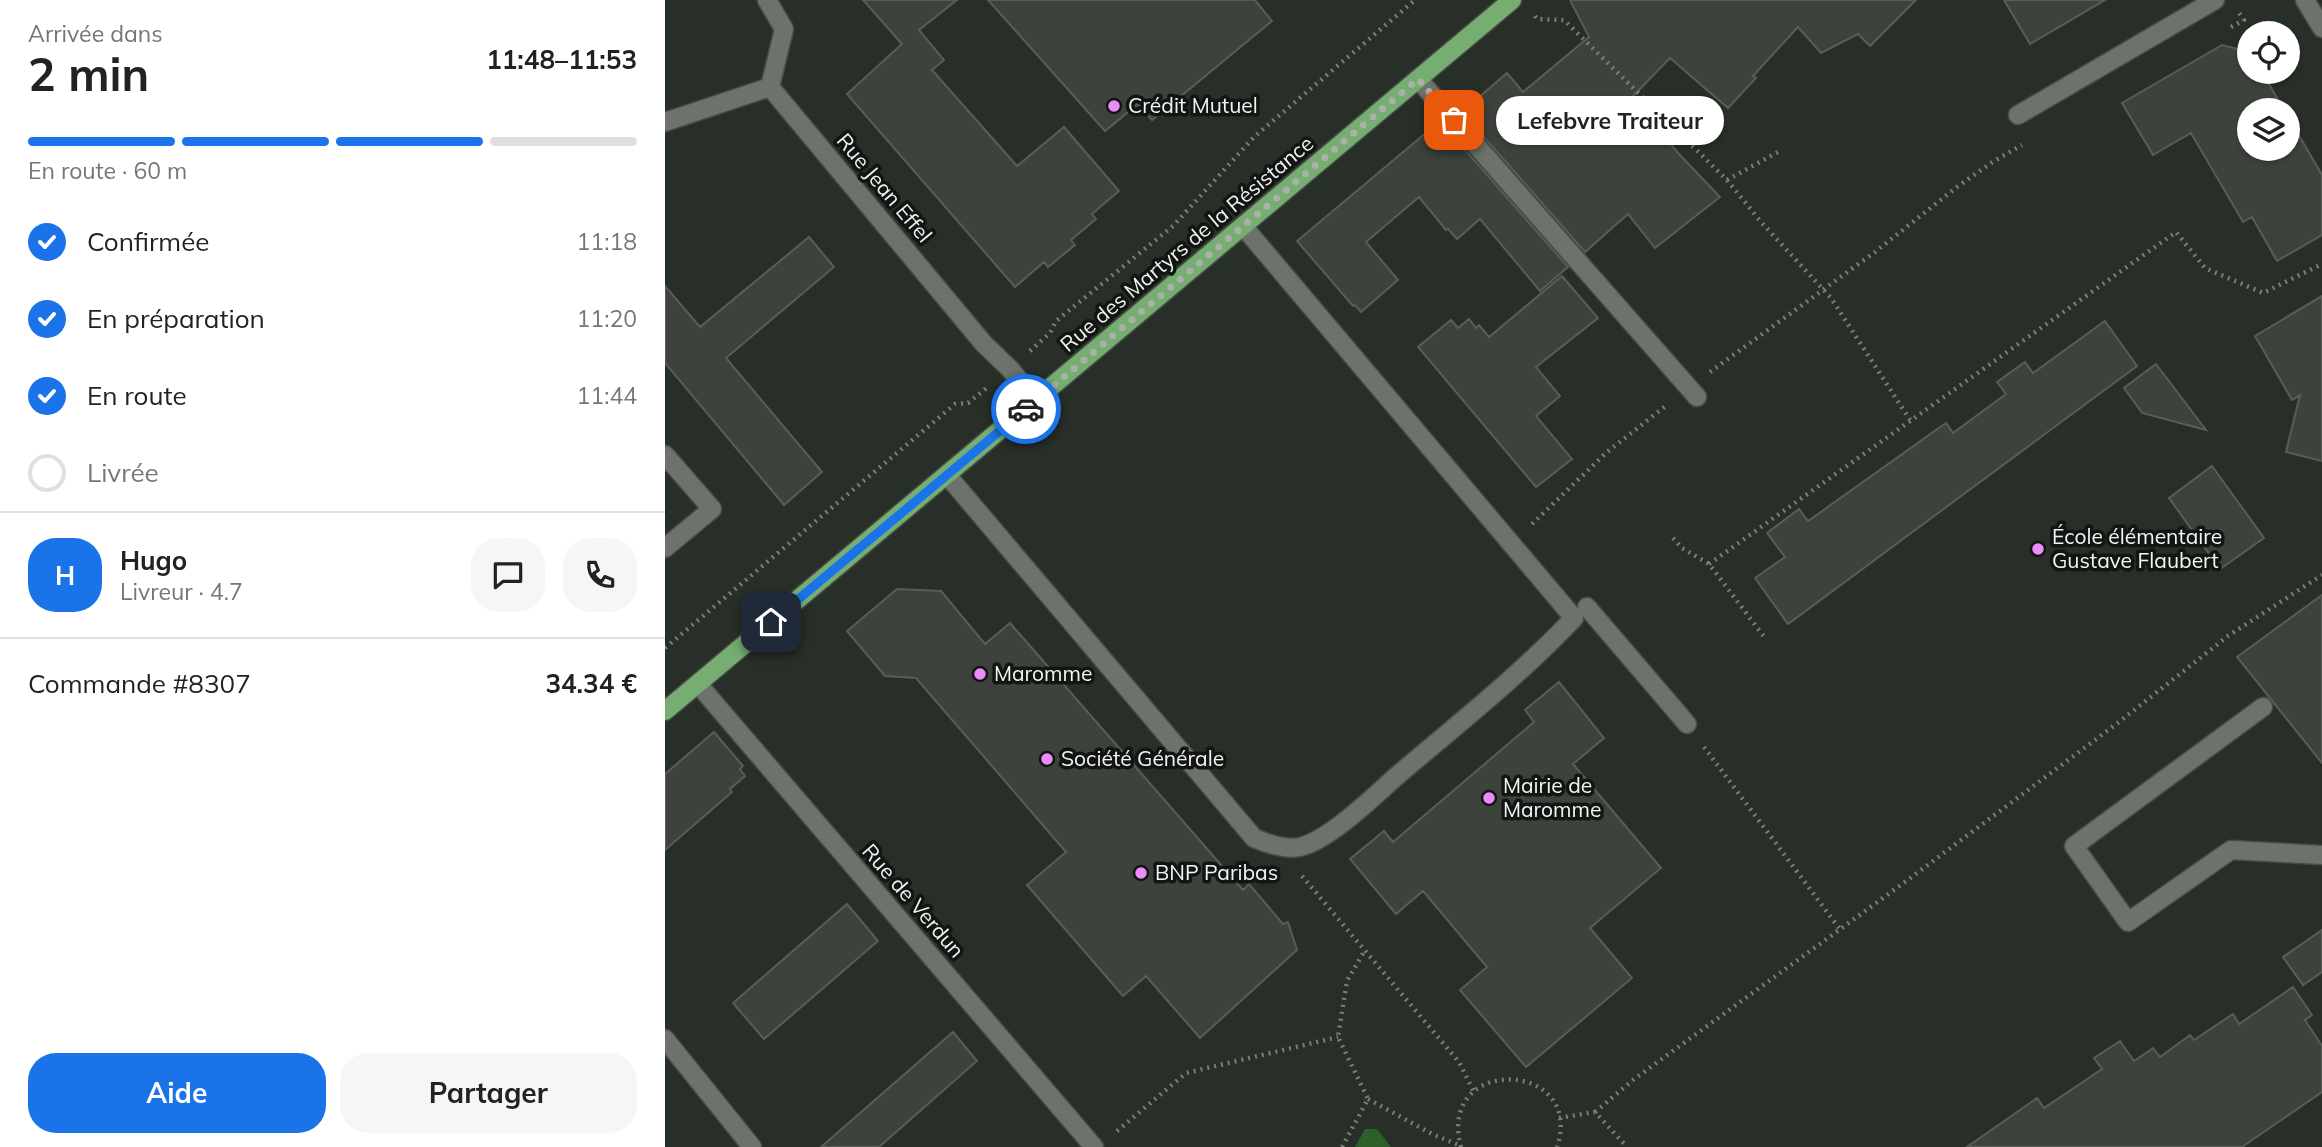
<!DOCTYPE html>
<html lang="fr">
<meta charset="utf-8">
<style>
:root{--surface:#fff;--page:#f6f6f6;--text:#222;--muted:#767676;--line:#e0e0e0;--accent:#1a73e8}
body{margin:0;font-family:Mulish,sans-serif;background:var(--page);color:var(--text);height:100vh;display:flex;flex-direction:column;font-size:26px;white-space:nowrap}
*{box-sizing:border-box;margin:0}
p{font-size:23px;color:var(--muted)}
.icon{flex:none;width:38px;height:38px;fill:none;stroke:currentColor;stroke-width:2;stroke-linecap:round;stroke-linejoin:round}
.map{position:relative;flex:1;overflow:hidden}
.sheet{display:flex;flex-direction:column;background:var(--surface);width:665px}
.sheet>*{flex:none}
.tools{position:absolute;left:1572px;top:21px;display:grid;gap:14px}
.tools a{display:grid;place-items:center;width:63px;height:63px;border-radius:50%;background:var(--surface);box-shadow:0 2px 5px #0004;font-size:35px}
.pin{position:absolute;display:grid;place-items:center;width:60px;height:60px;color:#fff;margin:-30px;border-radius:14px;box-shadow:0 4px 10px #0006}
.courier{position:absolute;display:grid;place-items:center;width:70px;height:70px;margin:-35px;border:5px solid #1a73e8;border-radius:50%;background:#fff;color:#222;box-shadow:0 2px 9px #0007}
.bubble{position:absolute;height:49px;border-radius:24px;background:var(--surface);box-shadow:0 2px 5px #0004;font-size:23px;font-weight:700;line-height:49px;text-align:center}
.head em{font-style:normal;font-weight:700}
.head div{display:flex;flex-direction:column-reverse}
.head{display:flex;align-items:center;justify-content:space-between;height:119px;padding:0 28px}
h1{font-size:46px;font-weight:700;line-height:52px}
.bar{display:grid;grid-template-columns:repeat(4,1fr);gap:10px 7px;align-content:center;height:84px;padding:0 28px}
.bar i{height:9px;border-radius:5px;background:var(--line)}
.bar .on{background:var(--accent)}
.bar p{grid-column:span 4}
.line{display:flex;align-items:center;gap:18px;padding:0 28px;border-top:2px solid var(--line)}
.line div{flex:1}
.round{display:grid;place-items:center;flex:none;width:74px;height:74px;border-radius:28px;background:var(--page)}
ol{padding:0 28px;list-style:none}
li{display:flex;align-items:center;gap:21px;height:77px}
li p{margin-inline-start:auto}
li .icon{padding:7px;border-radius:50%;background:var(--accent);color:#fff;stroke-width:4}
li:last-child{color:var(--muted)}
li i{width:38px;height:38px;border:4px solid var(--line);border-radius:50%}
.cta{display:flex;gap:14px;margin-top:auto;padding:14px 28px}
.cta a{flex:1;height:80px;border-radius:28px;background:var(--accent);color:#fff;font-size:28px;font-weight:700;line-height:80px;text-align:center}
.cta a+a{background:var(--page);color:var(--text)}
main{display:flex;flex:1;min-height:0}
.map>svg:first-child{display:block}
.green{fill:#2d5f2a}
.building{fill:#3d433c;stroke:#585e57;stroke-width:2}
.lines{fill:none;stroke-linecap:round;stroke-linejoin:round}
.service-casing{stroke:#474c47;stroke-width:21}
.minor-casing{stroke:#474c47;stroke-width:21}
.tertiary-casing{stroke:#474c47;stroke-width:21}
.primary-casing{stroke:#474c47;stroke-width:21}
.path{stroke:#787e78;stroke-width:4.5;stroke-dasharray:2 5;stroke-linecap:butt}
.service{stroke:#6d736c;stroke-width:18}
.minor{stroke:#6d736c;stroke-width:18}
.tertiary{stroke:#6d736c;stroke-width:18}
.primary{stroke:#75ae70;stroke-width:18}
.done{stroke:#abb0ab;stroke-width:7;stroke-dasharray:0 12.6}
.route{stroke:#1a73e8;stroke-width:9}
.poi-dot{fill:#ec8cfa;stroke:#131512;stroke-width:2.5}
.labels{text-anchor:middle;stroke-width:7;stroke-linejoin:round;paint-order:stroke}
.poi-label{font-size:21px;fill:#f2f6f2;stroke:#131512;text-anchor:start}
.street-label{font-size:21px;fill:#f2f6f2;stroke:#131512}
</style>
<main>
<section class="sheet">
<div class="head"><div><h1>2 min</h1><p>Arrivée dans</p></div><em>11:48–11:53</em></div>
<div class="bar"><i class="on"></i><i class="on"></i><i class="on"></i><i></i><p>En route · 60 m</p></div>
<ol>
<li><svg class="icon" aria-label="check" viewBox="0 0 24 24"><path d="M5 12l5 5 9-10"/></svg>Confirmée<p>11:18</p></li>
<li><svg class="icon" aria-label="check" viewBox="0 0 24 24"><path d="M5 12l5 5 9-10"/></svg>En préparation<p>11:20</p></li>
<li><svg class="icon" aria-label="check" viewBox="0 0 24 24"><path d="M5 12l5 5 9-10"/></svg>En route<p>11:44</p></li>
<li><i></i>Livrée</li>
</ol>
<div class="line" style="height:126px"><b class="round" style="background:var(--accent);color:#fff">H</b><div><b>Hugo</b><p>Livreur · 4.7</p></div><a class="round"><svg class="icon" aria-label="chat" viewBox="0 0 24 24"><path d="M4 5h16v11H9l-5 4z"/></svg></a><a class="round"><svg class="icon" aria-label="phone" viewBox="0 0 24 24"><path d="M5 4h4l2 5-3 2q2 4 5 5l2-3 5 2v4C11 20 4 13 5 4z"/></svg></a></div>
<div class="line" style="height:91px"><div>Commande #8307</div><b>34.34 €</b></div>
<div class="cta"><a>Aide</a><a>Partager</a></div>
</section>
<div class="map">
<svg width="1657" height="1147" viewBox="0 0 1657 1147">
<rect width="100%" height="100%" fill="#282e28"/>
<path class="green" d="M700 1129H712L726 1147H690Z"/>
<path class="building" d="M198 0H292L254 30 279 60 267 70 352 166 399 127 454 191 427 214 431 219 406 240 410 245 383 267 379 262 350 287 182 94 237 44Z
M323 0H590L607 21 487 120 473 104 440 131Z
M905 0H1251L1205 46 1193 34 1156 53 1133 27 1088 76 1091 78 1063 108 1005 58 968 96 1013 153 1055 197 990 248 963 214 920 252 797 112 842 73 858 92 924 37Z
M1339 0H1440L1365 44Z
M1557 45 1584 52V72H1597L1619 110H1584V149H1622V115L1657 175V235L1612 261 1587 217 1578 222 1526 133 1488 155 1457 103Z
M769 126 775 132 780 127 903 267 875 291 815 219 792 239 783 229 781 230 754 197 701 242 733 280 696 312 690 305 688 306 632 241Z
M144 237 169 267 61 358 157 472 119 505 0 363V286L35 327Z
M897 276 933 318 871 367 895 396 871 416 907 459 871 487 753 347 786 320 793 328 804 319 811 328 814 325 824 337Z
M1657 296V461L1621 452 1635 395 1627 400 1590 336Z
M1440 321 1472 366 1123 624 1090 578 1120 557 1102 533 1134 509 1143 521 1281 423 1288 433 1341 394 1332 382 1360 362 1368 373Z
M1491 364 1541 430 1477 413 1459 388Z
M1547 466 1599 538 1555 569 1504 498Z
M232 589 276 591 320 644 345 623 578 890 584 884 618 924 623 922 632 950 535 1038 481 976 458 996 362 885 401 852 251 678 220 676 182 631Z
M1657 595V763L1572 657Z
M894 682 939 738 908 764 996 868 925 928 967 978 861 1067 795 990 822 967 758 891 731 914 685 859 719 831 728 842 869 722 860 710Z
M49 732 78 766 75 769 80 776 65 789 67 792 0 850V774Z
M182 904 213 941 99 1039 68 1003Z
M1657 930V972L1638 985 1618 957Z
M1628 987 1647 1015 1640 1020 1657 1046V1092L1577 1147H1302L1372 1098 1379 1108 1437 1069 1429 1058 1455 1041 1469 1061 1488 1048 1495 1057 1525 1035 1529 1040 1568 1014 1574 1024Z
M288 1032 312 1061 214 1147H156Z"/>
<g class="lines">
<defs>
<path id="service" d="M753 79 1032 397
M922 607 1022 724
M1598 707 1409 846 1463 922 1566 850 1657 855"/>
<path id="minor" d="M102 0 119 29 105 87
M1353 115 1550 0
M0 122 105 87 319 344 345 369 371 400
M0 455 47 509 0 548
M282 475 589 838C603 844 620 850 635 847 665 840 710 795 734 774 793 724 855 675 909 618L578 226
M33 684 429 1147
M0 1039 87 1147"/>
<path id="tertiary" d="M1640 0 1657 28"/>
<path id="primary" d="M0 711 847 0"/>
</defs>
<use href="#service" class="service-casing"/>
<use href="#minor" class="minor-casing"/>
<use href="#tertiary" class="tertiary-casing"/>
<use href="#primary" class="primary-casing"/>
<path class="path" d="M870 16 872 19 899 20 1062 180 1113 152
M1566 27 1579 20 1574 13
M1062 180 1096 222 1166 298 1245 420
M365 351 385 333 391 321 508 226 589 137 750 0
M1045 372 1210 252 1292 187 1329 161 1357 145
M867 524 942 452 1002 405
M1008 538 1017 548 1044 564 1100 638
M1044 564 1511 232 1540 268 1598 293 1657 264
M0 648 290 404 303 403 324 386
M1039 747 1174 928
M637 876 794 1062 809 1092
M703 1099 767 1134 796 1146
M930 1112 968 1080 1244 879 1454 722 1563 636 1657 575
M894 1118 930 1112 962 1147
M452 1131 521 1073 673 1037
M677 1147 703 1099 673 1037 682 981 700 950
M796 1147C771 1054 921 1060 892 1147"/>
<use href="#service" class="service"/>
<use href="#minor" class="minor"/>
<use href="#tertiary" class="tertiary"/>
<use href="#primary" class="primary"/>
</g>
<g class="lines">
<path class="done" d="M361 409 753 79 789 120"/>
<path class="route" d="M106 622 361 409"/>
</g>
<g class="poi-dot">
<circle cx="449" cy="106" r="7"/>
<circle cx="1373" cy="549" r="7"/>
<circle cx="315" cy="674" r="7"/>
<circle cx="382" cy="759" r="7"/>
<circle cx="824" cy="798" r="7"/>
<circle cx="476" cy="873" r="7"/>
</g>
<g class="labels">
<g class="poi-label">
<text x="463" y="113">Crédit Mutuel</text>
<text x="1387" y="544">École élémentaire<tspan x="1387" dy="24">Gustave Flaubert</tspan></text>
<text x="329" y="681">Maromme</text>
<text x="396" y="766">Société Générale</text>
<text x="838" y="793">Mairie de<tspan x="838" dy="24">Maromme</tspan></text>
<text x="490" y="880">BNP Paribas</text>
</g>
<g class="street-label">
<text transform="translate(219 188) rotate(50)" y="7">Rue Jean Effel</text>
<text transform="translate(522 244) rotate(-40)" y="7">Rue des Martyrs de la Résistance</text>
<text transform="translate(248 901) rotate(49)" y="7">Rue de Verdun</text>
</g>
</g>
</svg>
<div class="tools">
<a><svg class="icon" aria-label="locate" viewBox="0 0 24 24"><circle cx="12" cy="12" r="6"/><path d="M12 2v4M12 18v4M2 12h4M18 12h4"/></svg></a>
<a><svg class="icon" aria-label="layers" viewBox="0 0 24 24"><path d="M12 4l9 5-9 5-9-5zM3 14l9 5 9-5"/></svg></a>
</div>
<div class="pin" style="left:789px;top:120px;background:#ea580c"><svg class="icon" aria-label="bag" viewBox="0 0 24 24"><path d="M5 8h14l-1 12H6zM9 8a3 3 0 0 1 6 0"/></svg></div>
<div class="pin" style="left:106px;top:622px;background:#1f2937"><svg class="icon" aria-label="home" viewBox="0 0 24 24"><path d="M3 11l9-7 9 7M6 9v11h12V9"/></svg></div>
<div class="courier" style="left:361px;top:409px"><svg class="icon" aria-label="car" viewBox="0 0 24 24"><path d="M5 17H2v-5l4-1 3-4h7l3 4 3 1v5h-3M9 17h6M6 11h13"/><circle cx="7" cy="17" r="2"/><circle cx="17" cy="17" r="2"/></svg></div>
<div class="bubble" style="left:831px;top:96px;width:228px">Lefebvre Traiteur</div>
</div>
</main>
